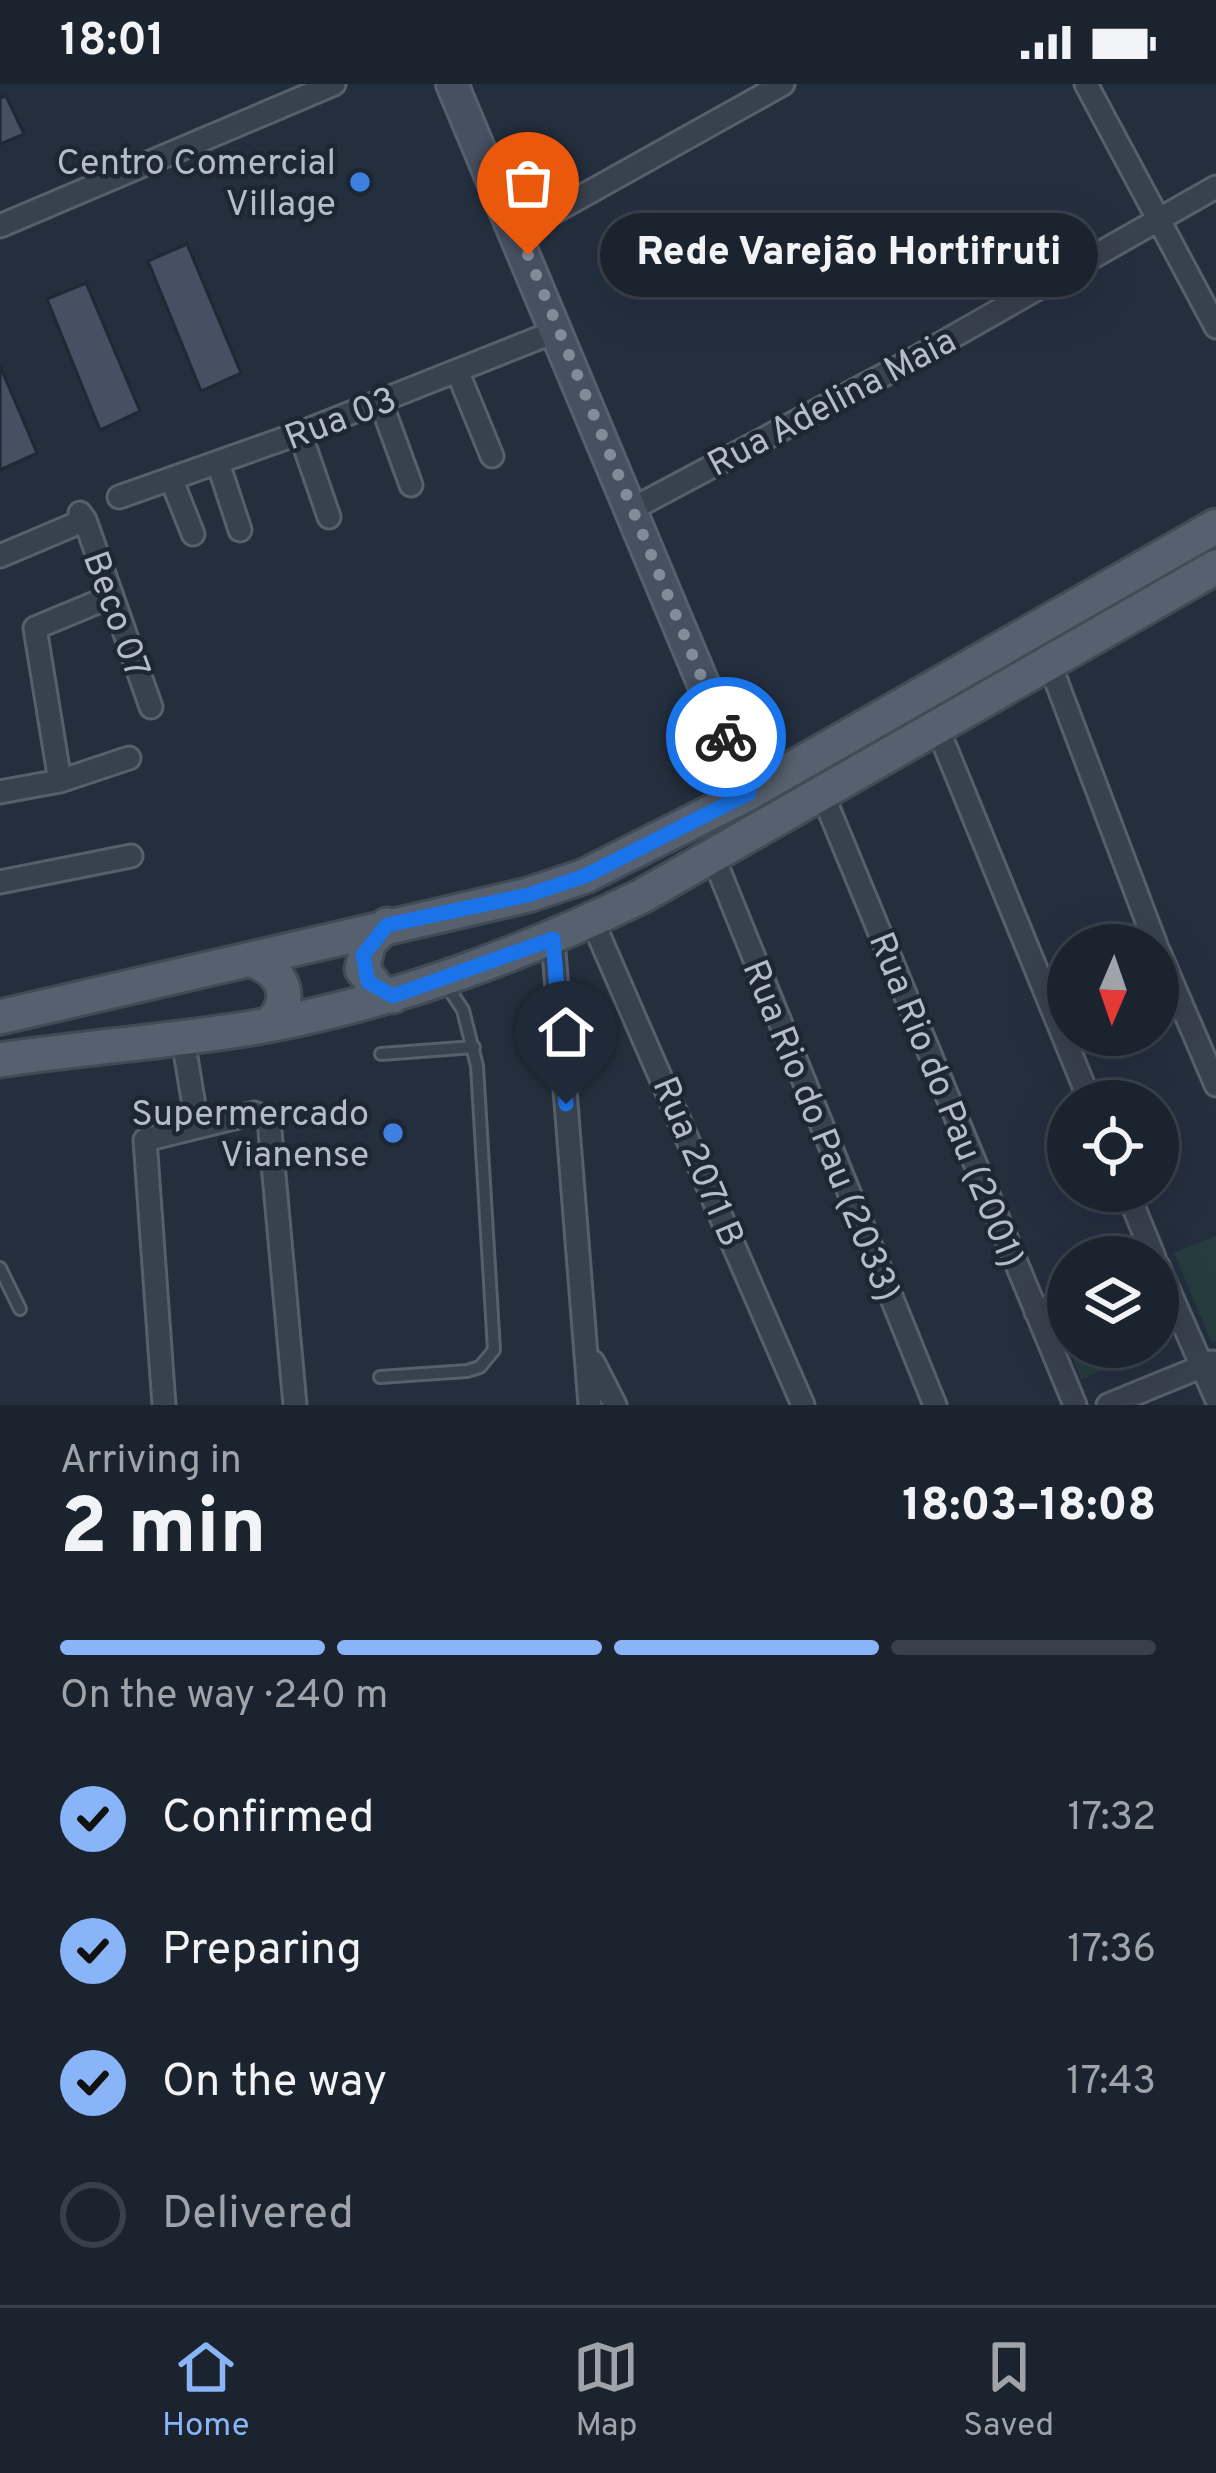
<!DOCTYPE html>
<meta charset="utf-8">
<style>
:root{--surface:#1b232e;--page:#242b36;--text:#f1f3f6;--muted:#a0a4aa;--line:#39404a;--accent:#8ab4f8}
body{margin:0;font-family:Overpass,sans-serif;background:var(--page);color:var(--text);height:100vh;display:flex;flex-direction:column;font-size:45px;white-space:nowrap}
*{box-sizing:border-box;margin:0}
p{font-size:39px;color:var(--muted)}
.icon{flex:none;width:66px;height:66px;fill:none;stroke:currentColor;stroke-width:2;stroke-linecap:round;stroke-linejoin:round}
.map{position:relative;height:1321px;overflow:hidden}
.drawer{display:flex;flex-direction:column;background:var(--surface);flex:1}
.drawer>*{flex:none}
.needle{width:78px;rotate:182deg}
.tools{position:absolute;left:1047px;top:840px;display:grid;gap:24px}
.tools a{display:grid;place-items:center;width:132px;height:132px;border-radius:50%;background:var(--surface);box-shadow:0 12px 48px #0002,0 0 0 3px var(--line);font-size:60px}
.pin{position:absolute;display:grid;place-items:center;width:102px;height:102px;color:#fff;margin:-123px -51px;border-radius:50% 50% 50% 0;rotate:-45deg;box-shadow:0 0 12px #0007}
.pin .icon{rotate:45deg}
.courier{position:absolute;display:grid;place-items:center;width:120px;height:120px;margin:-60px;border:9px solid #1a73e8;border-radius:50%;background:#fff;color:#222;box-shadow:0 3px 15px #0007}
.bubble{position:absolute;height:84px;border-radius:42px;background:var(--surface);box-shadow:0 12px 48px #0002,0 0 0 3px var(--line);font-size:39px;font-weight:800;line-height:84px;text-align:center}
.overview em{font-style:normal;font-weight:800}
.overview div{display:flex;flex-direction:column-reverse}
.overview{display:flex;align-items:center;justify-content:space-between;height:204px;padding:0 60px}
h1{font-size:78px;font-weight:800;line-height:90px}
.bar{display:grid;grid-template-columns:repeat(4,1fr);gap:18px 12px;align-content:center;height:144px;padding:0 60px}
.bar i{height:15px;border-radius:9px;background:var(--line)}
.bar .active{background:var(--accent)}
.bar p{grid-column:span 4}
ol{padding:0 60px;list-style:none}
li{display:flex;align-items:center;gap:36px;height:132px}
li p{margin-inline-start:auto}
li .icon{padding:12px;border-radius:50%;background:var(--accent);color:#111;stroke-width:4}
li:last-child{color:var(--muted)}
li i{width:66px;height:66px;border:6px solid var(--line);border-radius:50%}
.status{display:flex;justify-content:space-between;align-items:center;height:84px;padding:0 60px;background:var(--surface);direction:ltr}
.status svg{height:33px;fill:currentColor}
.tab-bar{display:flex;justify-content:space-around;align-items:center;height:168px;border-top:3px solid var(--line);background:var(--surface);font-size:33px;color:var(--muted)}
.tab-bar a{display:grid;justify-items:center;gap:6px}
.tab-bar .active{color:var(--accent)}
.map>svg:first-child{display:block}
.green{fill:#263c3f}
.building{fill:#455162;stroke:#1f2835;stroke-width:3}
.lines{fill:none;stroke-linecap:round;stroke-linejoin:round}
.lane-casing{stroke:#565f6c;stroke-width:16}
.street-casing{stroke:#565f6c;stroke-width:27}
.secondary-casing{stroke:#565f6c;stroke-width:36}
.primary-casing{stroke:#414a57;stroke-width:39}
.lane{stroke:#38414e;stroke-width:10}
.street{stroke:#38414e;stroke-width:21}
.secondary{stroke:#465061;stroke-width:30}
.primary{stroke:#56606e;stroke-width:33}
.done{stroke:#828b98;stroke-width:12;stroke-dasharray:0 21.6}
.route{stroke:#1a73e8;stroke-width:15}
.shop-dot{fill:#3f7fe0;stroke:#1d2633;stroke-width:4.5}
.labels{text-anchor:middle;stroke-width:9;stroke-linejoin:round;paint-order:stroke}
.poi-label{font-size:36px;fill:#b4bcc9;stroke:#1d2633;text-anchor:end}
.street-label{font-size:36px;fill:#b4bcc9;stroke:#1d2633}
</style>
<div class="status"><b>18:01</b><svg viewBox="0 0 49 12"><path d="M0 12V9h3v3zM5 12V6h3v6zM10 12V3h3v9zM15 12V0h3v12zM26 1h20v11H26zM47 4h2v5h-2z"/></svg></div>
<div class="map">
<svg width="1216" height="1321" viewBox="0 0 1216 1321">
<rect width="100%" height="100%" fill="#242f3e"/>
<path class="green" d="M1216 1152V1258L1212 1259 1174 1169Z
M1158 1237 1168 1261 1081 1295 1064 1252 1068 1251V1263H1158Z"/>
<path class="building" d="M6 12 24 50 0 60V14Z
M187 160 241 289 201 307 148 177Z
M86 199 140 327 100 346 47 215Z
M0 282 37 369 0 386Z"/>
<g class="lines">
<defs>
<path id="lane" d="M381 970 474 963
M0 1184 20 1225
M380 1293 467 1287 480 1283 494 1266 477 982 463 926 445 899"/>
<path id="street" d="M1086 0 1216 243
M0 142 334 0
M518 148 783 0
M458 289 492 372
M380 316 411 401
M300 349 329 433
M218 379 240 446
M172 397 193 450
M119 413 300 349 559 246
M634 424 912 276 1216 103
M85 436 151 623
M0 472 85 436 80 429
M1049 578 1156 861
M937 643 1090 1017
M60 697 35 544 112 512
M0 708 60 697 129 674
M822 709 1075 1321
M713 772 935 1321
M0 798 131 772
M592 836 803 1321
M553 855 590 1321
M1158 866 1216 1001
M183 955 197 1040
M1127 1107 1154 1173
M1158 1182 1216 1314
M1036 1228 1068 1214
M593 1278 615 1321
M164 1321 145 1056 254 1029 269 1036 295 1321
M1108 1321 1213 1278"/>
<path id="secondary" d="M452 0 749 709"/>
<path id="primary" d="M387 841 369 858 362 885 379 907 393 912
M252 876C284 888 296 915 269 941
M0 933 528 811 585 792 749 709 1216 442
M0 976C88 963 176 957 263 942 397 917 520 871 642 812L1216 483"/>
</defs>
<use href="#lane" class="lane-casing"/>
<use href="#street" class="street-casing"/>
<use href="#secondary" class="secondary-casing"/>
<use href="#primary" class="primary-casing"/>
<use href="#lane" class="lane"/>
<use href="#street" class="street"/>
<use href="#secondary" class="secondary"/>
<use href="#primary" class="primary"/>
</g>
<g class="lines">
<path class="done" d="M528 171 726 653"/>
<path class="route" d="M566 1020 553 855 393 912 368 898 363 871 387 841 528 811 585 792 749 709 726 653"/>
</g>
<g class="shop-dot">
<circle cx="360" cy="98" r="12"/>
<circle cx="393" cy="1049" r="12"/>
</g>
<g class="labels">
<g class="poi-label">
<text x="336" y="90">Centro Comercial<tspan x="336" dy="41">Village</tspan></text>
<text x="369" y="1041">Supermercado<tspan x="369" dy="41">Vianense</tspan></text>
</g>
<g class="street-label">
<text transform="translate(831 317) rotate(-28)" y="13">Rua Adelina Maia</text>
<text transform="translate(340 333) rotate(-21)" y="13">Rua 03</text>
<text transform="translate(118 530) rotate(70)" y="13">Beco 07</text>
<text transform="translate(948 1015) rotate(68)" y="13">Rua Rio do Pau (2001)</text>
<text transform="translate(823 1046) rotate(68)" y="13">Rua Rio do Pau (2033)</text>
<text transform="translate(700 1077) rotate(67)" y="13">Rua 2071 B</text>
</g>
</g>
</svg>
<div class="tools">
<a><svg class="needle" viewBox="-14 -14 28 28"><path d="M0-13l5 13h-10z" fill="#e53935"/><path d="M0 13l5-13h-10z" fill="#a0a4aa"/></svg></a>
<a><svg class="icon" aria-label="locate" viewBox="0 0 24 24"><circle cx="12" cy="12" r="6"/><path d="M12 2v4M12 18v4M2 12h4M18 12h4"/></svg></a>
<a><svg class="icon" aria-label="layers" viewBox="0 0 24 24"><path d="M12 4l9 5-9 5-9-5zM3 14l9 5 9-5"/></svg></a>
</div>
<div class="pin" style="left:528px;top:171px;background:#ea580c"><svg class="icon" aria-label="bag" viewBox="0 0 24 24"><path d="M5 8h14l-1 12H6zM9 8a3 3 0 0 1 6 0"/></svg></div>
<div class="pin" style="left:566px;top:1020px;background:#1f2937"><svg class="icon" aria-label="home" viewBox="0 0 24 24"><path d="M3 11l9-7 9 7M6 9v11h12V9"/></svg></div>
<div class="courier" style="left:726px;top:653px"><svg class="icon" aria-label="bike" viewBox="0 0 24 24"><circle cx="6" cy="16" r="4"/><circle cx="18" cy="16" r="4"/><path d="M6 16l4-8h5l3 8M10 8l3 8H6M13 5h3"/></svg></div>
<div class="bubble" style="left:600px;top:129px;width:498px">Rede Varejão Hortifruti</div>
</div>
<section class="drawer">
<div class="overview"><div><h1>2 min</h1><p>Arriving in</p></div><em>18:03–18:08</em></div>
<div class="bar"><i class="active"></i><i class="active"></i><i class="active"></i><i></i><p>On the way · 240 m</p></div>
<ol>
<li><svg class="icon" aria-label="check" viewBox="0 0 24 24"><path d="M5 12l5 5 9-10"/></svg>Confirmed<p>17:32</p></li>
<li><svg class="icon" aria-label="check" viewBox="0 0 24 24"><path d="M5 12l5 5 9-10"/></svg>Preparing<p>17:36</p></li>
<li><svg class="icon" aria-label="check" viewBox="0 0 24 24"><path d="M5 12l5 5 9-10"/></svg>On the way<p>17:43</p></li>
<li><i></i>Delivered</li>
</ol>
</section>
<nav class="tab-bar">
<a class="active"><svg class="icon" aria-label="home" viewBox="0 0 24 24"><path d="M3 11l9-7 9 7M6 9v11h12V9"/></svg>Home</a>
<a><svg class="icon" aria-label="map" viewBox="0 0 24 24"><path d="M3 6l6-2 6 2 6-2v14l-6 2-6-2-6 2zM9 4v14M15 6v14"/></svg>Map</a>
<a><svg class="icon" aria-label="saved" viewBox="0 0 24 24"><path d="M7 4h10v16l-5-4-5 4z"/></svg>Saved</a>
</nav>
